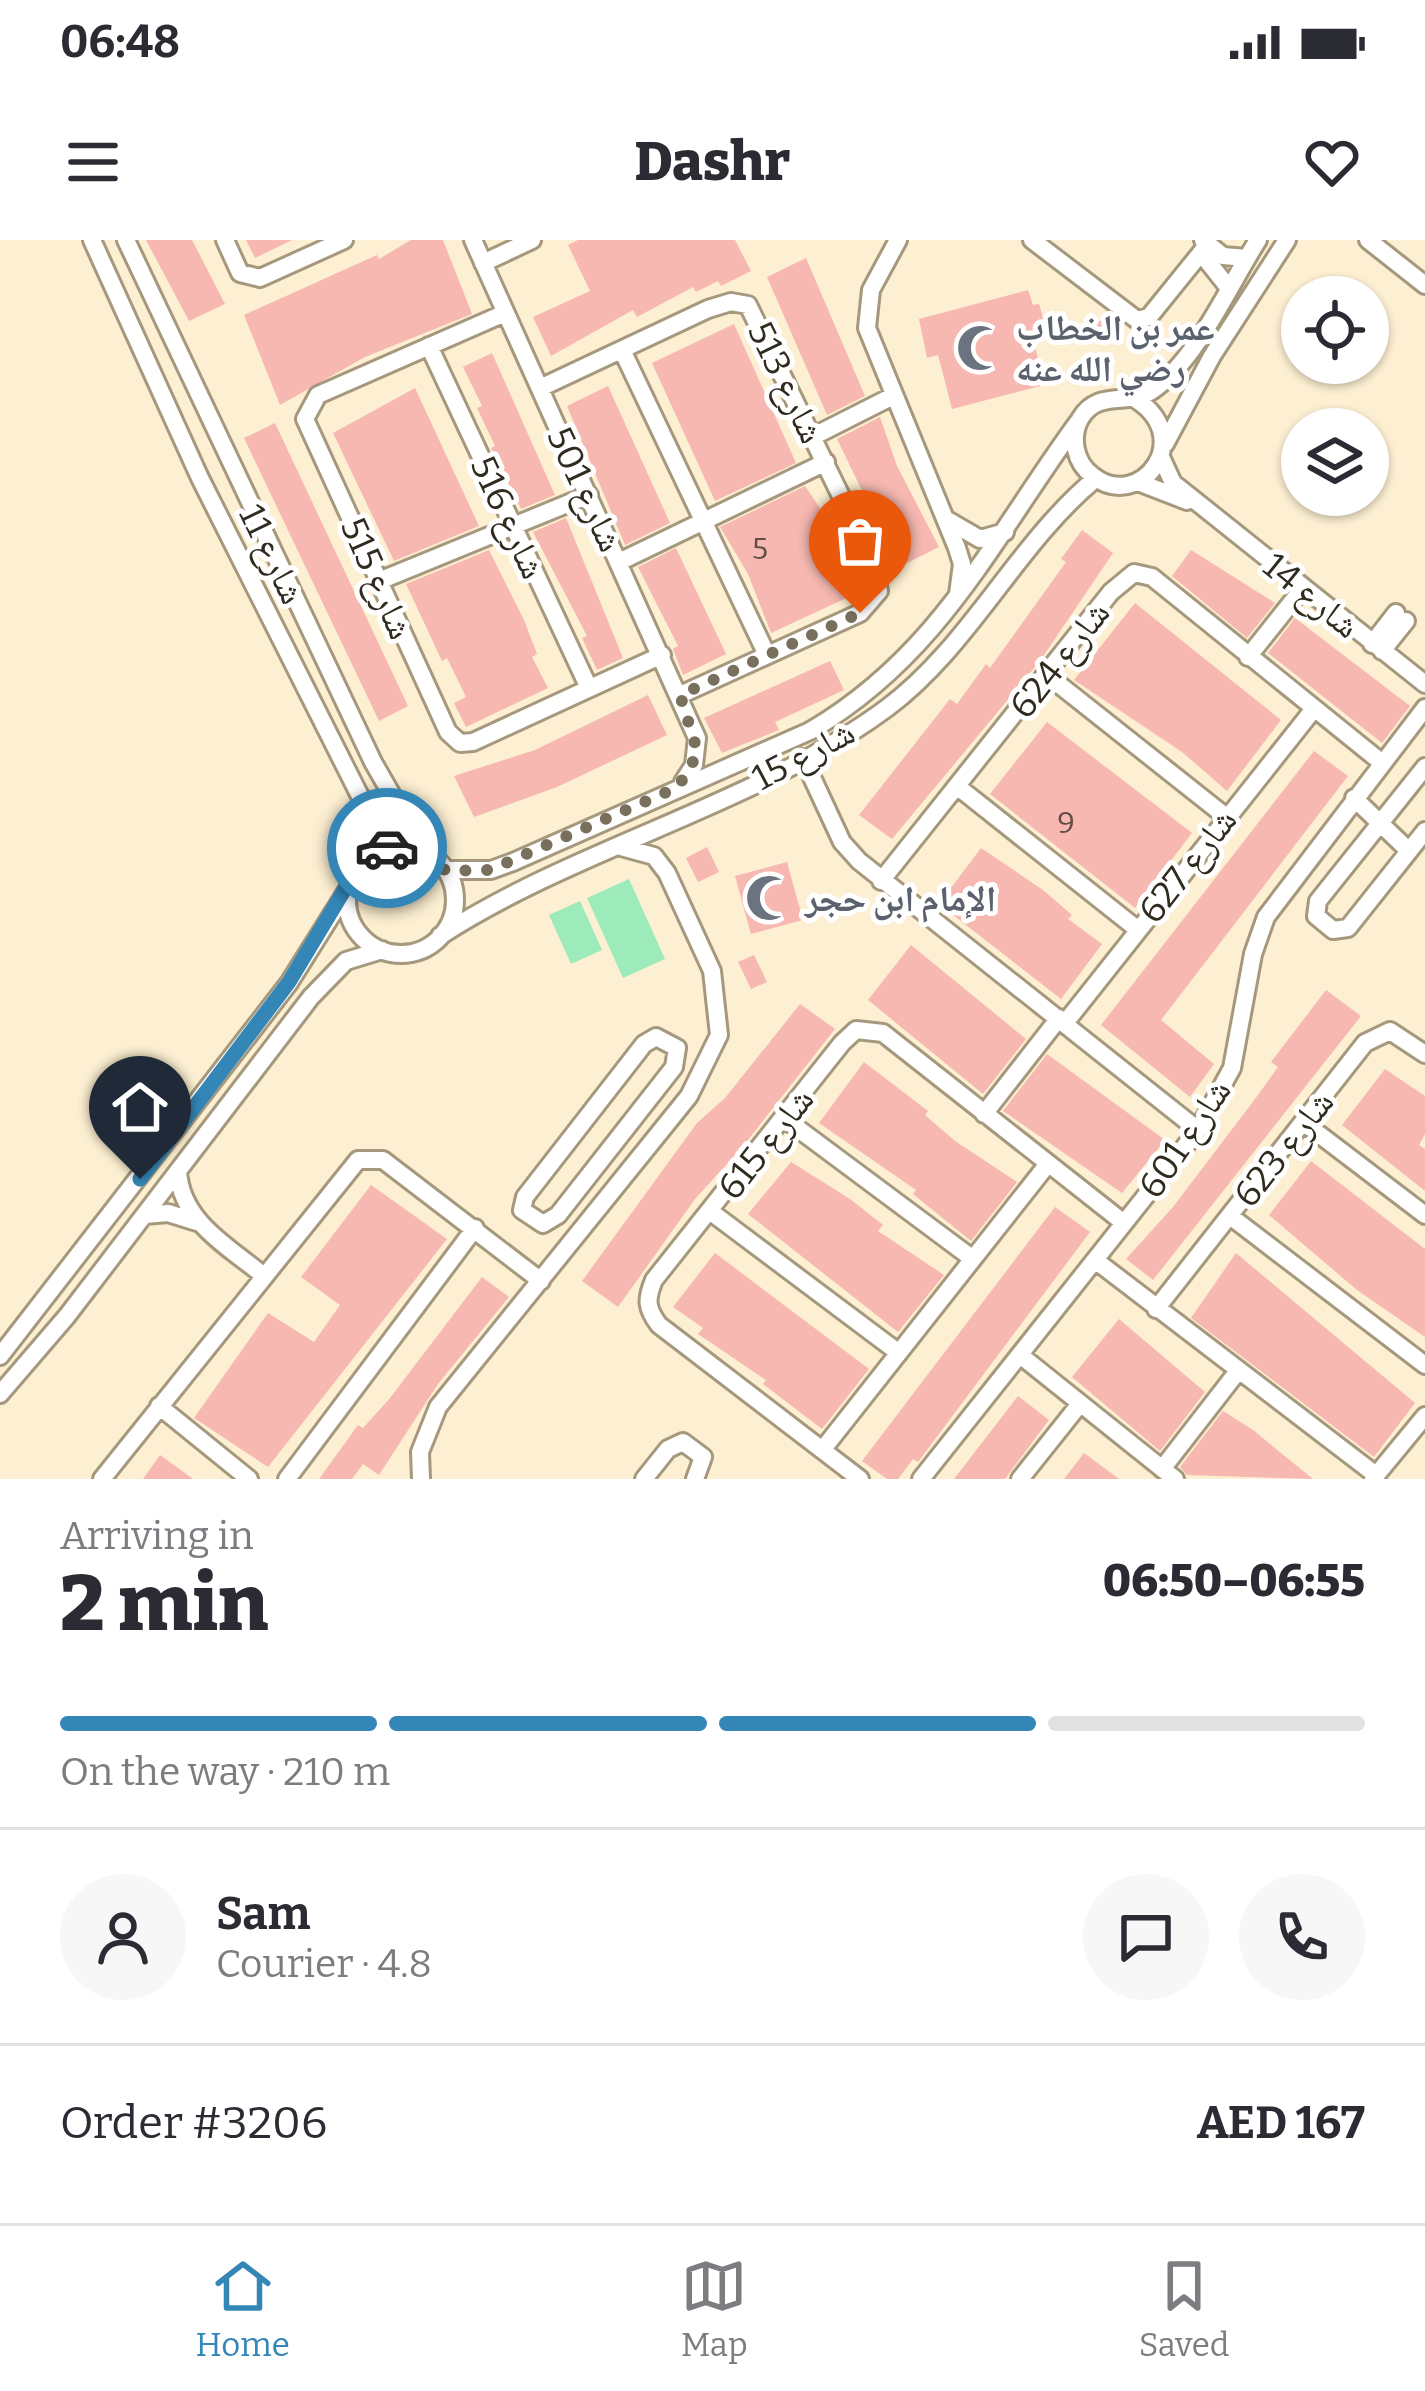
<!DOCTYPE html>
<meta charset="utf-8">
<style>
:root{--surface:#fff;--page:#f7f7f7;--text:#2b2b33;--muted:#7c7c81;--line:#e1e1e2;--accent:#3486b7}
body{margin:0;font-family:Bitter,"Noto Naskh Arabic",serif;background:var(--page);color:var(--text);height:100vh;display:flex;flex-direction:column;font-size:45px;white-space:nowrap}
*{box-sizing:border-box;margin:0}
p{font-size:39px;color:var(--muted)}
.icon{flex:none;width:66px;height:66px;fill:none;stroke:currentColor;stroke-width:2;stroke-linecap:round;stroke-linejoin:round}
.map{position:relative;height:1239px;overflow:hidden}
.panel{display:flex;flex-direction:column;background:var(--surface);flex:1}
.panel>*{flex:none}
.tools{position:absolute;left:1281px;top:36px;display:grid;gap:24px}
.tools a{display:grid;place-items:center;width:108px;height:108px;border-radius:50%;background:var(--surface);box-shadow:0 3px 9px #0004;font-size:60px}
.pin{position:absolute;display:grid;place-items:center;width:102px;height:102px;color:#fff;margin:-123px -51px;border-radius:50% 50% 50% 0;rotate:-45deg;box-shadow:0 0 12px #0007}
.pin .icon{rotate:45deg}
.courier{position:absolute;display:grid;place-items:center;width:120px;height:120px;margin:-60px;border:9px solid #3486b7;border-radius:50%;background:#fff;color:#222;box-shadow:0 3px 15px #0007}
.summary em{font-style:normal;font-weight:800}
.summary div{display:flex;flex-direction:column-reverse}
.summary{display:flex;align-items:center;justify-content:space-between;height:204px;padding:0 60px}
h1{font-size:78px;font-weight:800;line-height:90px}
.bar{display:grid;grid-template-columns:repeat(4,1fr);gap:18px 12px;align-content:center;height:144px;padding:0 60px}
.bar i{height:15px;border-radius:9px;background:var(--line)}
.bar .active{background:var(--accent)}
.bar p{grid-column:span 4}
.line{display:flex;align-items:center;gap:30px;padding:0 60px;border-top:3px solid var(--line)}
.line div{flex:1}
.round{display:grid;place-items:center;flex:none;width:126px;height:126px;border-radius:63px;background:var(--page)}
.status{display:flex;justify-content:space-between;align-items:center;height:84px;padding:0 60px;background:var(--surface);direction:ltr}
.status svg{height:33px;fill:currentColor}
header{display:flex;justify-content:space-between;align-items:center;height:156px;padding:0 60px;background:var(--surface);font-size:54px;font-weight:800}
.menu{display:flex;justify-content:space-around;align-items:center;height:168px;border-top:3px solid var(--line);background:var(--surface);font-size:33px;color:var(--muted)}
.menu a{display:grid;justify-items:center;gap:6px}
.menu .active{color:var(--accent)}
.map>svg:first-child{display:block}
.green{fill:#9debba}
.building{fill:#f6b8b1}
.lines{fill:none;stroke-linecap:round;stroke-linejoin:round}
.minor-casing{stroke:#a5987c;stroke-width:22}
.minor{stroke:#fff;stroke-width:16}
.done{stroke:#78705d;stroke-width:12;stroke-dasharray:0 21.6}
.route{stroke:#3486b7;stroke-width:15}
.labels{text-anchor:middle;stroke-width:10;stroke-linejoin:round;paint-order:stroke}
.number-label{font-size:30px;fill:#624e44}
.worship-label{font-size:36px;font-weight:bold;fill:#5b616d;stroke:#fff;text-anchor:start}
.street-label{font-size:36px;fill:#302b1f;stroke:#fff}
</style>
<div class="status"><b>06:48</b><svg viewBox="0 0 49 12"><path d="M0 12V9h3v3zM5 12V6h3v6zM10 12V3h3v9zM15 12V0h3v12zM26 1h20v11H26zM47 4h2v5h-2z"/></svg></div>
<header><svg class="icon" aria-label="menu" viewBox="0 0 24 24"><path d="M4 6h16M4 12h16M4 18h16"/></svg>Dashr<svg class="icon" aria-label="heart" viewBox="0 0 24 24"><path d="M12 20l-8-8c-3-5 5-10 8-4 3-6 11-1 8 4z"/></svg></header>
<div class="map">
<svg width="1425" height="1239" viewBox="0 0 1425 1239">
<rect width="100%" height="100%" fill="#fdefd1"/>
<path class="green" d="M629 639 665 719 623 738 587 658Z
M580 661 602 710 571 724 549 675Z"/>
<path class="building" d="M146 0H192L225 64 189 81Z
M246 0H292L255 18Z
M411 0H443L472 74 365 117 280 165 244 75 377 15 379 19Z
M578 0H735L751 31 721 46 718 41 696 52 693 47 637 77 633 70 551 116 533 77 590 51 568 5Z
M806 18 865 156 827 175 767 37Z
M1028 50 1033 65 1039 64 1049 98 1034 102 1044 145 952 169 938 115 927 118 919 79Z
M1093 75 1111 89 1103 100 1085 87Z
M734 84 796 223 715 261 652 123Z
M492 113 555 255 521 269 491 208 495 206 477 168 482 166 463 127Z
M608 146 670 283 625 305 567 166Z
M415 148 479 286 394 321 333 193Z
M880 177 897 226 939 307 899 327 837 199Z
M275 183 408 466 379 481 244 198Z
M805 246 831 284 823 289 853 355 771 393 748 334 720 287Z
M566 278 623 418 597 430 582 398 587 396 533 292Z
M1082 290 1113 313 1040 421 892 599 859 575 950 459 957 464 986 424 990 428 1066 322 1061 319Z
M676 308 726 414 683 435 673 409 678 406 638 327Z
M489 310 524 380 537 414 532 417 548 448 466 487 454 463 466 457 447 418 442 421 406 344Z
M1191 310 1275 363 1247 398 1172 336Z
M1135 363 1281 480 1227 551 1182 512 1074 440Z
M1295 378 1410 466 1382 503 1268 413Z
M830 421 844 450 775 482 779 490 722 513 704 478Z
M648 455 667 495 557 547 474 577 454 536 535 510Z
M1047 482 1192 593 1135 668 990 554Z
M1314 511 1348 536 1161 780 1214 824 1190 857 1101 785Z
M707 607 719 632 698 642 686 618Z
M981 608 1043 650 1072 675 1068 679 1102 704 1061 759 939 664Z
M787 622 803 680 751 694 735 636Z
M911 705 1026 799 983 854 868 760Z
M754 715 767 742 751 749 738 722Z
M1326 750 1361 776 1153 1040 1126 1019 1173 967 1258 855 1278 827 1271 822Z
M800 764 835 789 744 905 695 959 618 1067 582 1041 697 883 725 858Z
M1047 814 1165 900 1122 953 1003 871Z
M864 822 928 871 925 875 955 901 1017 942 971 1001 913 954 916 950 819 883Z
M1385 829 1425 856V894L1419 905 1425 909V951L1342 885Z
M1311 921 1425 1009V1097L1357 1050 1269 975Z
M791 922 850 959 883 985 878 991 944 1035 898 1092 748 974Z
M371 945 447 999 268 1227 194 1178 268 1073 314 1102 340 1065 301 1037Z
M1055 967 1090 992 918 1222 913 1219 898 1239H887L862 1221Z
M715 1013 869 1129 822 1189 763 1144 766 1140 698 1094 703 1088 673 1067Z
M1236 1013 1415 1163 1374 1217 1191 1078Z
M482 1037 509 1057 438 1144 379 1235 363 1224 352 1239H319L358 1185 363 1188 390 1158Z
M1119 1079 1205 1152 1160 1211 1072 1137Z
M1018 1156 1049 1180 1005 1239H954Z
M1223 1171 1253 1190 1313 1239 1187 1235 1180 1227Z
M1084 1213 1119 1239H1064Z
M160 1215 193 1239H143Z"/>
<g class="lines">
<defs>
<path id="minor" d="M92 0 200 238 366 568 370 602 360 624
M126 0 373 522 413 592 437 619
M225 0 240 33 260 38 344 0
M473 0 697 498 694 525 683 542
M898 0 871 50 867 88 957 308 962 324 958 354
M1032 0 1137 80 1149 77 1208 4
M1203 0 1223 16 1247 18
M1368 0 1425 45
M1201 13 1228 47
M483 23 532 0
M505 73 318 155 305 179 448 492 460 503 473 502 662 415
M429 106 589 448
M622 110 767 415
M540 148 708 69 731 62 748 65 873 322 879 351 860 373 680 455
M1132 157C1200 196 1140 273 1093 236 1075 223 1070 198 1080 179 1098 148 1129 167 1153 150 1198 118 1228 47 1258 0
M814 196 893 156
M1165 204 1212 116 1287 0
M1161 217 1173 243 1425 444
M1138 242 1187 261
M949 281 980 299 1005 292
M619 322 826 222
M379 341 589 255
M1372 404 1396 373
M1382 411 1406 381
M1248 417 1303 348
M1047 435 1225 576
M803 518 842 602 859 621 1198 890
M1425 527 1318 661 1316 676 1333 690 1348 688 1425 591
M958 547 1137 689
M1354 558 1409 611
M347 660a54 54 0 1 1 108 0a54 54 0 1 1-108 0Z
M446 630H491L513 622 810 491C940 415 993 298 1078 182
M881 641 1111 352 1134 333 1152 337 1381 522
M440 696C579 606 756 565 887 468 970 406 1016 305 1095 239
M1065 783 1313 470
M656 797 677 808 674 827 558 975 543 984 522 970 525 957 644 804Z
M984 874 1059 778
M785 879 973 1019
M1303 882 1425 975
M178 931C181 981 227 1006 263 1035
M711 972 899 1113
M145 975 168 973 197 982
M1230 976 1425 1125
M1095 1020 1376 1235
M1156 1069 1365 803 1390 791 1425 814
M1020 1115 1175 1239
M0 1116 289 743 348 649
M0 1154 67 1076 311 757 346 721 382 710
M159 1166 249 1239
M823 1209 1047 925
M1162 1229 1238 1131
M102 1239 358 920H383L541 1041
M287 1239 475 988
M421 1239 420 1212 438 1167 689 856 719 795 712 731 667 633 654 616 621 607
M644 1239 668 1209 683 1202 703 1217 695 1239
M860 1239 659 1085C646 1068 646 1059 654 1040L842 803 856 790 883 793 1124 983
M921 1239 1198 890 1232 828 1253 714 1266 677 1425 468
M1020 1239 1079 1165
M1373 1239 1425 1176"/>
</defs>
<use href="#minor" class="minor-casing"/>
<use href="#minor" class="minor"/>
</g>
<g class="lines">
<path class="done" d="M387 608 422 610 446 631 490 630 678 547 698 513 680 455 860 373"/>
<path class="route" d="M140 939 289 742 360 624 387 608"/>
</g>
<defs>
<symbol id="mosque-bare" viewBox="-9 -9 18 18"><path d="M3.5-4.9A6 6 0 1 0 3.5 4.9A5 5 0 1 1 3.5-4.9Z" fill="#6b7280" stroke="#fff" stroke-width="2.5" paint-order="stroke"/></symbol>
</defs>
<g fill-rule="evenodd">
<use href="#mosque-bare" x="947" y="75" width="66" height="66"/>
<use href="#mosque-bare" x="736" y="625" width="66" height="66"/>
</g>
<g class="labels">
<g class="number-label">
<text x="760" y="319">5</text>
<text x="1066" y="593">9</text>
</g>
<g class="worship-label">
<text x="1016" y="100">عمر بن الخطاب<tspan x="1016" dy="41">رضي الله عنه</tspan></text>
<text x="805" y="671">الإمام ابن حجر</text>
</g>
<g class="street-label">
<text transform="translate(787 142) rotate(64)" y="13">شارع 513</text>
<text transform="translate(586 249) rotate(65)" y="13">شارع 501</text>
<text transform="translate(509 277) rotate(65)" y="13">شارع 516</text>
<text transform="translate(273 314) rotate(64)" y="13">شارع 11</text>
<text transform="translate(378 338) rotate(66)" y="13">شارع 515</text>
<text transform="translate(1312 355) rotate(39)" y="13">شارع 14</text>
<text transform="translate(1059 419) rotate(-52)" y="13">شارع 624</text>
<text transform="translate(803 514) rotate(-28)" y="13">شارع 15</text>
<text transform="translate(1187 625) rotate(-52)" y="13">شارع 627</text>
<text transform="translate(1184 898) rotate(-56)" y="13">شارع 601</text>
<text transform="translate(765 903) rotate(-52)" y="13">شارع 615</text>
<text transform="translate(1283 908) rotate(-52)" y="13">شارع 623</text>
</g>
</g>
</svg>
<div class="tools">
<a><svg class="icon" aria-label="locate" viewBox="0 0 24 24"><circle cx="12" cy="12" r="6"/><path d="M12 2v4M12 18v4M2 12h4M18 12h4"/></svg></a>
<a><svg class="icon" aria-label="layers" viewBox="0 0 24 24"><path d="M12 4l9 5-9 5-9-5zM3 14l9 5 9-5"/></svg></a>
</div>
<div class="pin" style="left:860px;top:373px;background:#ea580c"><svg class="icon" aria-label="bag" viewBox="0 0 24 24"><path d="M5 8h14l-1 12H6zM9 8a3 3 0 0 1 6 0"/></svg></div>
<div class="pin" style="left:140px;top:939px;background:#1f2937"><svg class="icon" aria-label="home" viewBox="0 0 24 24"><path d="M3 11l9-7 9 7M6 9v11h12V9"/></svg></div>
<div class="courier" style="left:387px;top:608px"><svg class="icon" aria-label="car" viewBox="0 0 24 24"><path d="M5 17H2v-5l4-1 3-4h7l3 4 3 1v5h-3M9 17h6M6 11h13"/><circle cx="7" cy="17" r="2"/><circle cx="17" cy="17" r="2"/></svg></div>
</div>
<section class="panel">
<div class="summary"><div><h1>2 min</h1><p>Arriving in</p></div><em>06:50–06:55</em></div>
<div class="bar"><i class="active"></i><i class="active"></i><i class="active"></i><i></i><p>On the way · 210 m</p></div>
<div class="line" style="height:216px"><a class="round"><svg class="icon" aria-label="person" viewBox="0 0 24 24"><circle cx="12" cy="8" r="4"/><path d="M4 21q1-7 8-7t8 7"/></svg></a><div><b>Sam</b><p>Courier · 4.8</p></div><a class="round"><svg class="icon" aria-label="chat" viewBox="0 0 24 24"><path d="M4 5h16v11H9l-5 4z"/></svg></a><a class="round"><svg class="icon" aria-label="phone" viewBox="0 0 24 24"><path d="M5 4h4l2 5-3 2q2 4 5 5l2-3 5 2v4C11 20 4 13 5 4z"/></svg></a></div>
<div class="line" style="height:156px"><div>Order #3206</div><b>AED 167</b></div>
</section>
<nav class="menu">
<a class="active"><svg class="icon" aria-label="home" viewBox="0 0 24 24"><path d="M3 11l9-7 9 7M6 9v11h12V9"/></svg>Home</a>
<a><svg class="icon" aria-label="map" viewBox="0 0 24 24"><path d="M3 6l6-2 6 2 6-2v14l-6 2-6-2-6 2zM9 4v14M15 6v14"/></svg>Map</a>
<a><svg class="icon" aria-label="saved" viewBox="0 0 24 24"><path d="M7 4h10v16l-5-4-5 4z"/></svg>Saved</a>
</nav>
